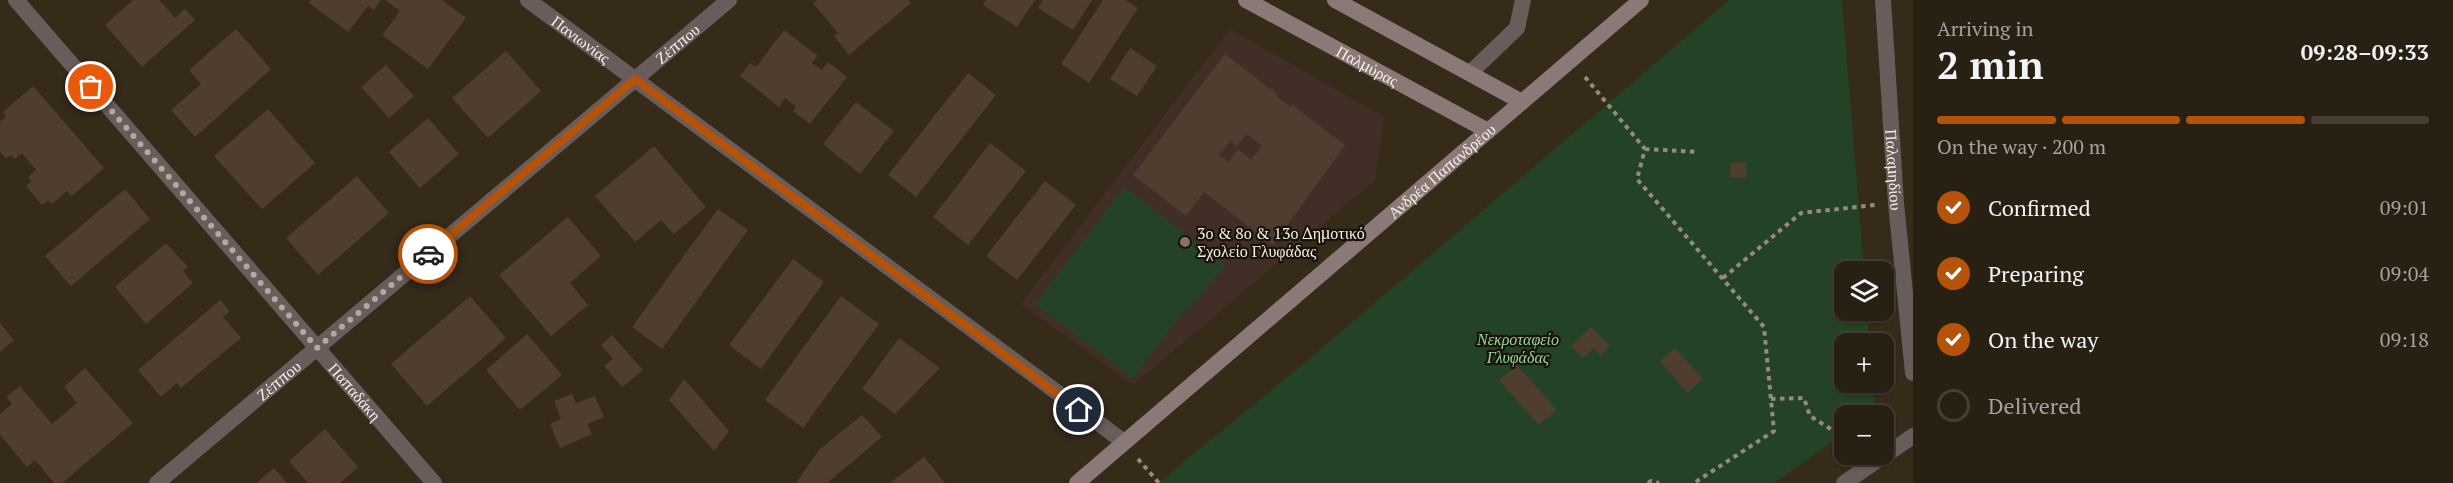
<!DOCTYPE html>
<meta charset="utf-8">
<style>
:root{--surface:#282013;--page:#342d21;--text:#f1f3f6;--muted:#a5a3a0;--line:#443e33;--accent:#b45309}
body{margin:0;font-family:"PT Serif",serif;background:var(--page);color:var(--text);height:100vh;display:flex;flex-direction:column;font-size:22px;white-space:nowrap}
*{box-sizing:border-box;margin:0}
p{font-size:20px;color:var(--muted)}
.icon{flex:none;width:33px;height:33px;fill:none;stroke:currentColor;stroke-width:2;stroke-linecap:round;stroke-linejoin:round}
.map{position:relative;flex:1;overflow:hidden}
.drawer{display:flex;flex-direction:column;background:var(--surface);width:540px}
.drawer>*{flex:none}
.buttons{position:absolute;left:1834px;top:261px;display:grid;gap:12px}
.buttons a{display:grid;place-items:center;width:60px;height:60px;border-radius:12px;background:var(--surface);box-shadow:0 2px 4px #0004,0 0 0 2px var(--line);font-size:30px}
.pin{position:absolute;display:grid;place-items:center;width:51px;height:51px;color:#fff;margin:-26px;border:3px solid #fff;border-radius:50%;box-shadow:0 2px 6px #0007}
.courier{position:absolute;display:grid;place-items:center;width:60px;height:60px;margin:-30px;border:4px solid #b45309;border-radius:50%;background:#fff;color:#222;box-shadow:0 2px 8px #0007}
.summary em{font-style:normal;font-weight:600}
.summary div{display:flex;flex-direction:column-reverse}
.summary{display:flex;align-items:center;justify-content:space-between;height:102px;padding:0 24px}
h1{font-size:39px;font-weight:600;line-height:45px}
.bar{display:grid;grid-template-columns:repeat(4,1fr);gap:9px 6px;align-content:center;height:72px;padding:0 24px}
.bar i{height:8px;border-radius:4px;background:var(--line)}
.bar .active{background:var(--accent)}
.bar p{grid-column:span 4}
ol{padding:0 24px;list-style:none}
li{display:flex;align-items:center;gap:18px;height:66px}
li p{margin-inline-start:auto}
li .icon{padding:6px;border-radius:50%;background:var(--accent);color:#fff;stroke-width:4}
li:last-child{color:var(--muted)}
li i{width:33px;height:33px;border:3px solid var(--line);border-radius:50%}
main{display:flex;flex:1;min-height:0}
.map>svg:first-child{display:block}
.education{fill:#412f27}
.green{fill:#244225}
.building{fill:#4f3e30;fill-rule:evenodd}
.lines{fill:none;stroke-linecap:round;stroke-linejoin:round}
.path{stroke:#958b7d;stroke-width:4;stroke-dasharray:4.5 4.5;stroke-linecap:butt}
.minor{stroke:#695d5c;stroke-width:16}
.secondary{stroke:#8a7977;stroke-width:16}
.done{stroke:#b3aa9e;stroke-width:6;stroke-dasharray:0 10.8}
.route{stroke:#b45309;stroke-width:8}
.education-dot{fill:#8d6e63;stroke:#19130c;stroke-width:2}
.labels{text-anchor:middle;stroke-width:4.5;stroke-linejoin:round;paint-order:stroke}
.street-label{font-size:16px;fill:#f7efe5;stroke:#19130c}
.poi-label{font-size:16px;fill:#f7efe5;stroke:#19130c;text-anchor:start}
.park-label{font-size:16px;font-style:italic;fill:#92d992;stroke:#19130c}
</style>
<main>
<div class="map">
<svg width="1913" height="483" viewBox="0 0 1913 483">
<rect width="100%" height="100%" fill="#362a19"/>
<path class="education" d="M1230 29 1384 117 1375 180 1133 385 1021 304Z"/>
<path class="green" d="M1729 0H1842L1864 271 1845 272V310L1867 311 1869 343 1845 344V382L1872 383 1875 412 1870 415 1845 416V433L1774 483H1158L1301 366Z
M1124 187 1226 265 1173 325 1133 378 1035 304Z"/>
<path class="building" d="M133 0H159L175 18 185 9 195 20 142 67 105 25Z
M311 0H381L374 10 368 6 348 32 309 3Z
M385 0H442L466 18 428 69 382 35 400 11Z
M817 0H908L911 3 849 55 834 36 838 33 813 3Z
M986 0H1035L1017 27 983 5Z
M1043 0H1092L1073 30 1038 8Z
M1103 0H1125L1138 8 1089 83 1061 64Z
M236 29 271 69 195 137 171 110 201 84 189 70Z
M784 30 818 56 812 63 822 70 828 62 847 77 810 124 793 111 796 107 785 98 779 107 740 76 750 63 756 67Z
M1130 48 1157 66 1137 96 1110 79Z
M506 51 541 91 488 138 452 98Z
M1225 54 1277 94 1276 96 1291 107 1292 105 1345 145 1273 245 1204 192 1186 216 1133 175ZM1247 134 1262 146 1251 160 1238 149 1228 162 1219 155 1231 140 1237 146Z
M386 65 414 96 389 118 361 87Z
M968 73 996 95 916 197 888 175Z
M33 86 104 168 72 196 67 191 52 204 48 200 42 205 26 186 32 181 28 177 36 170 22 153 15 159 11 155 6 159 0 152V122L6 116 3 112Z
M856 102 894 131 860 174 823 144Z
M268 109 315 163 262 209 214 156Z
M428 118 459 154 420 188 389 152Z
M990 143 1026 171 968 245 933 217Z
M654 146 706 207 674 234 661 220 635 242 595 196Z
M1746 162V178L1730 177V163Z
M357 176 389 213 318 275 286 238Z
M1045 181 1076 205 1017 280 986 256Z
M125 189 150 219 71 286 45 256Z
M718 209 748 230 662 349 632 327Z
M568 217 601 256 570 283 588 305 551 336 499 275Z
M166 243 188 267 183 271 193 283 146 324 115 287Z
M793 259 824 282 761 369 729 345Z
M470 296 506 338 427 406 391 364Z
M841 296 879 324 803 428 765 400Z
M220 300 230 312 223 317 241 338 181 388 177 383 161 397 138 370Z
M0 323 14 340 0 352Z
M1591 327 1610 346 1601 355 1594 348 1583 358 1571 346Z
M527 334 562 375 520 410 486 370Z
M612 335 643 370 622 387 604 366 613 359 601 345Z
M899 338 940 368 895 414 862 389Z
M1675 348 1703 379 1687 393 1660 361Z
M1517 365 1557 410 1539 425 1499 380Z
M85 368 133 423 62 483H54L35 460 27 467 0 435V414L12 404 6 397 20 386 52 424 77 403 64 387Z
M684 379 729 431 714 451 669 400Z
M572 394 576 403 595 396 604 417 587 424 592 434 560 448 550 424 561 419 554 401Z
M862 415 882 437 827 483H796L819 450Z
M325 429 358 467 340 483H308L289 461Z
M924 457 945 483H890Z
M274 468 287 483H256Z"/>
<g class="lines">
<path class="path" d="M1585 77 1645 149 1637 179 1764 327 1774 431 1694 483
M1645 149 1698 152
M1723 278 1801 213 1875 205
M1771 399 1804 398 1810 416 1834 431 1845 449
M1138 459 1159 483
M1648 483 1651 481 1659 483"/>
<g class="minor">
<path id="s1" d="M16 0 434 483"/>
<path id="s2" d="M528 0 1124 442"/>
<path id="s3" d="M1883 0 1896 203 1913 373"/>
<path d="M1470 73 1517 28 1523 0"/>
<path id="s4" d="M157 483 729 0"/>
<path d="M1844 483 1913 436"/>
</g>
<g class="secondary">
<path id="s5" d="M1246 0 1488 131"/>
<path d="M1335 0 1522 102"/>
<path id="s6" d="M1077 483 1641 0"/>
</g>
</g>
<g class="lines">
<path class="done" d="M91 87 317 348 428 254"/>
<path class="route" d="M428 254 635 79 1079 410"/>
</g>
<circle class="education-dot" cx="1185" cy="242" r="6"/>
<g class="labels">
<g class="street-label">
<text dy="6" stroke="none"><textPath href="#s2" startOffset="66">Πανιωνίας</textPath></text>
<text dy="6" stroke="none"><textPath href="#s4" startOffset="681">Ζέππου</textPath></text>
<text dy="6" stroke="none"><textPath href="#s5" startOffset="138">Παλμύρας</textPath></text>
<text dy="6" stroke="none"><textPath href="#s3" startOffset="170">Παλαμηδίου</textPath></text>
<text dy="6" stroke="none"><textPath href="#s6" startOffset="480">Ανδρέα Παπανδρέου</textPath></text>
<text dy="6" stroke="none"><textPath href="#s4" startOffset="159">Ζέππου</textPath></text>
<text dy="6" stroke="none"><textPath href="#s1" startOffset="518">Παπαδάκη</textPath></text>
</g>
<g class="poi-label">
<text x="1197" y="239">3ο &amp; 8ο &amp; 13ο Δημοτικό<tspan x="1197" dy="18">Σχολείο Γλυφάδας</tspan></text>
</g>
<g class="park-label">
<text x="1518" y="345">Νεκροταφείο<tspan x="1518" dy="18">Γλυφάδας</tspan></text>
</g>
</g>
</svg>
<div class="buttons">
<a><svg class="icon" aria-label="layers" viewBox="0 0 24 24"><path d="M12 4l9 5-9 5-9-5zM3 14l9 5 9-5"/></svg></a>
<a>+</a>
<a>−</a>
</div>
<div class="pin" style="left:91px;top:87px;background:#ea580c"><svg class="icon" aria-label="bag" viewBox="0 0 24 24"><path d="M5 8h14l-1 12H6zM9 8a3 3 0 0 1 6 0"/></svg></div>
<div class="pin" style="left:1079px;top:410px;background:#1f2937"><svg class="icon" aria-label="home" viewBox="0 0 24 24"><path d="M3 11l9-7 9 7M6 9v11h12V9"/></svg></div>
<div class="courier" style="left:428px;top:254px"><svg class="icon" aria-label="car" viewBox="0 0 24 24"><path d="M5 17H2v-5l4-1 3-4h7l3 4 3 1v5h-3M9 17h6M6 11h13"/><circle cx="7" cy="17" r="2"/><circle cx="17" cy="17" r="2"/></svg></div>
</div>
<section class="drawer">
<div class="summary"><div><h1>2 min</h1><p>Arriving in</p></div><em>09:28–09:33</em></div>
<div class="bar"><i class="active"></i><i class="active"></i><i class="active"></i><i></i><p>On the way · 200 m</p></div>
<ol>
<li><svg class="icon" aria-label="check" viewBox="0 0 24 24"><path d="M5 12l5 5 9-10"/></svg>Confirmed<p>09:01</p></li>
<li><svg class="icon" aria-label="check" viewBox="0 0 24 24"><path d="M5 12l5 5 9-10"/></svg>Preparing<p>09:04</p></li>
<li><svg class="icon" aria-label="check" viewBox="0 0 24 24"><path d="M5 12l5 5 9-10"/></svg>On the way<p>09:18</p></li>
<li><i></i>Delivered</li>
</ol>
</section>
</main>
